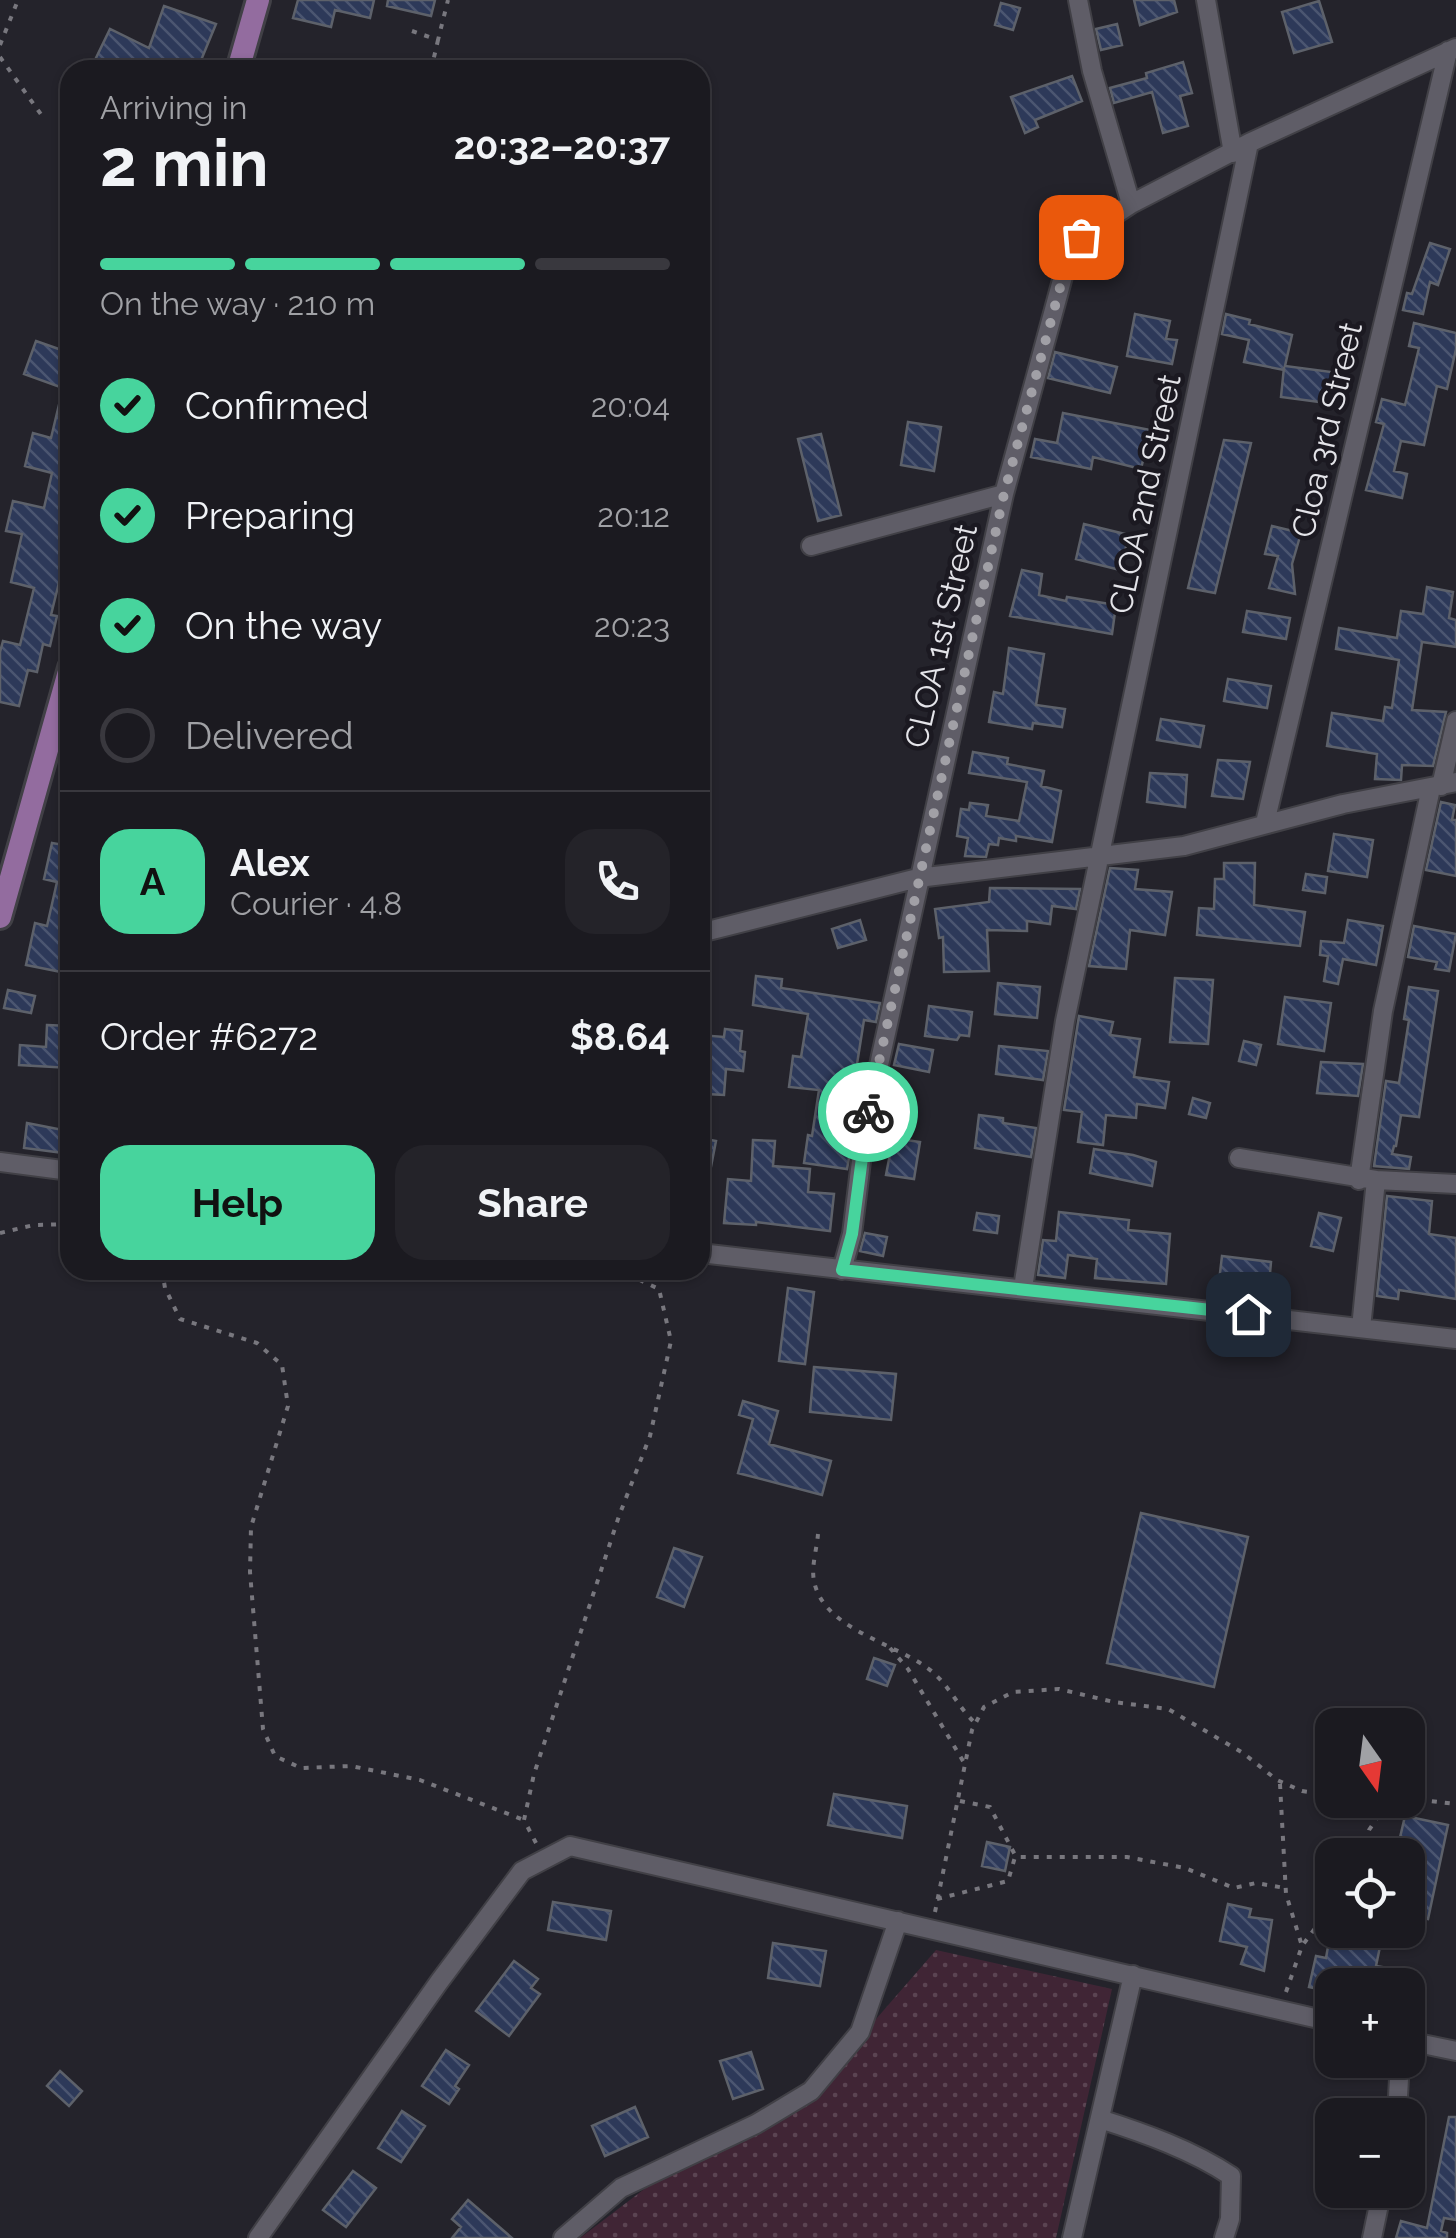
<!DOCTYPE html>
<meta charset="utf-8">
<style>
:root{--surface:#1b1a20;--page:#242329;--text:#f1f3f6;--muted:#a0a1a5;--line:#39383e;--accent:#47d49d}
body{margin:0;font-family:Raleway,sans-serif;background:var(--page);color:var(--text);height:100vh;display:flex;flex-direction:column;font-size:38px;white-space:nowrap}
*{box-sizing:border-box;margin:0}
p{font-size:32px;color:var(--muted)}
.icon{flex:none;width:55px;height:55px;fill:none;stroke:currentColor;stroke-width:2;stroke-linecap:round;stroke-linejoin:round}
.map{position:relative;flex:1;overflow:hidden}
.sheet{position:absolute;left:60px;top:60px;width:650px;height:1220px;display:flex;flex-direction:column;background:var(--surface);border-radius:30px;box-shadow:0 2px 8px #0004,0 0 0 2px var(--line)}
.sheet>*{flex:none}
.needle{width:65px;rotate:166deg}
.buttons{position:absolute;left:1315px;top:1708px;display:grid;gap:20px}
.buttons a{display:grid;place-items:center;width:110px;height:110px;border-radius:20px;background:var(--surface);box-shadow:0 2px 8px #0004,0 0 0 2px var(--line);font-size:50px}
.pin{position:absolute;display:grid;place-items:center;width:85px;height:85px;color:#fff;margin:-42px;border-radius:20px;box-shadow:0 5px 15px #0006}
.courier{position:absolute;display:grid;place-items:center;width:100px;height:100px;margin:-50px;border:8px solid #47d49d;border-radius:50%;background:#fff;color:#222;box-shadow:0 2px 12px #0007}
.headline em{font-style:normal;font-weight:700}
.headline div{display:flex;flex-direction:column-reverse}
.headline{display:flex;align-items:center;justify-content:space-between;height:170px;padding:0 40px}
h1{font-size:65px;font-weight:700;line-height:75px}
.bar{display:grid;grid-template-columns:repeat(4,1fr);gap:15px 10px;align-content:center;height:120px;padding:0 40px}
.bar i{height:12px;border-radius:8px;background:var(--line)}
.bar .selected{background:var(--accent)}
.bar p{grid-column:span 4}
.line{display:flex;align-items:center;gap:25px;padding:0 40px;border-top:2px solid var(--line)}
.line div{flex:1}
.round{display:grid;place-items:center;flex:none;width:105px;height:105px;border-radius:30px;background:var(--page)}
ol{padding:0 40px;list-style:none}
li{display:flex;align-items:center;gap:30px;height:110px}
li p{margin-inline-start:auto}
li .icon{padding:10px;border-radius:50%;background:var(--accent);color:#111;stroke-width:4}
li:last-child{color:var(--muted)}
li i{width:55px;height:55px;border:5px solid var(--line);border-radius:50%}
.action{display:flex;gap:20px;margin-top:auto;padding:20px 40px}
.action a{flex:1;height:115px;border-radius:30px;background:var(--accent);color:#111;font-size:40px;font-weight:700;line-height:115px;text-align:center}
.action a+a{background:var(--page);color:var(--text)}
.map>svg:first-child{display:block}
.green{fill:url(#green-dots)}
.building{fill:url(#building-back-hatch);stroke:#5d616a;stroke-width:2.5}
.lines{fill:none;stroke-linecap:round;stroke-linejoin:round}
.minor-casing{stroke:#414046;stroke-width:22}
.major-casing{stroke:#414046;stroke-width:28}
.path{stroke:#78777e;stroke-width:4;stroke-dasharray:5 8;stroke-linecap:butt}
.minor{stroke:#5f5d67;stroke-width:18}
.major{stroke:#936c9f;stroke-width:22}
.done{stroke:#a1a0a6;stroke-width:10;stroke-dasharray:0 18}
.route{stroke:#47d49d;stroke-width:12}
.labels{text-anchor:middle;stroke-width:9;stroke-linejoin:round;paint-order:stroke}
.street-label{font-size:32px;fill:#e4e4e9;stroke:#1b1921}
</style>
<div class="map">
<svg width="1456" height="2238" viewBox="0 0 1456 2238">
<defs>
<pattern id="green-dots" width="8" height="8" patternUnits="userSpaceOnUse" patternTransform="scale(2.5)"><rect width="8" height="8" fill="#402535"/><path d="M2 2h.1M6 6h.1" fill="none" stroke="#5b4452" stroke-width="1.8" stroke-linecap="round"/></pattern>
<pattern id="building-back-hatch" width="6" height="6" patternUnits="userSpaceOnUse" patternTransform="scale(2.5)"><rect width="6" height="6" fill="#2d3959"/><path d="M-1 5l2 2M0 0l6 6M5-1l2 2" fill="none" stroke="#4b5671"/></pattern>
</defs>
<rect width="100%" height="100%" fill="#24232b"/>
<path class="green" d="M936 1950 1112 1989 1056 2238H580L685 2158 837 2064Z"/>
<path class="building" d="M298 0H374L370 18 335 10 331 27 293 18Z
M388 0H435L431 16 387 6Z
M1134 0H1174L1177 12 1140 25Z
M1319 1 1332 42 1294 53 1282 12Z
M1001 3 1020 8 1013 30 995 25Z
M164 6 216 24 197 70 170 61 166 70H121L96 58 110 29 149 48Z
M1117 24 1122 45 1101 50 1096 29Z
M1183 62 1192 93 1180 96 1188 126 1163 133 1152 92 1114 103 1110 88 1147 78 1146 73Z
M1072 76 1082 101 1035 120 1038 127 1025 133 1011 97Z
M1430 243 1450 249 1438 285 1430 282 1423 314 1403 310 1407 293 1412 294Z
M1135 314 1170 321 1166 339 1177 340 1172 364 1127 356Z
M1226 314 1250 320 1249 324 1292 335 1285 366 1339 373 1335 404 1281 397 1284 367V370L1244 362 1249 340 1222 334Z
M1414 323 1456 333V349L1447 389 1437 386 1424 445 1401 441 1394 471 1407 474 1402 498 1366 490 1384 424 1376 422 1382 399 1405 405 1419 348 1409 346Z
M36 341 70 353V538L51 615 57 616 50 646 43 644 37 672 28 670 19 706 0 702V652L3 641 20 645 34 588 11 582 22 534 6 531 13 501 44 508 52 473 25 466 33 433 51 438 63 388 24 374Z
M1055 352 1117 367 1110 393 1048 378Z
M1063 413 1150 430 1141 469 1093 457 1091 469 1031 457 1035 439 1057 443Z
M908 422 941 427 934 471 901 465Z
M821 434 841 515 818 521 798 439Z
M1224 440 1251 443 1215 593 1188 588Z
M1084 524 1129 535 1120 570 1076 559Z
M1272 526 1301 533 1292 564 1295 594 1269 588 1278 556 1265 554Z
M1022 570 1042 574 1039 595 1066 601 1067 597 1116 605 1112 634 1010 616Z
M1427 587 1453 592 1449 618 1456 620V647L1422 642 1412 710 1446 712 1433 766 1402 765 1401 780 1375 779 1377 754 1327 746 1332 713 1383 721 1385 707 1392 708 1399 660 1336 649 1339 628 1397 638 1401 611 1423 614Z
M1247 611 1290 618 1286 639 1243 632Z
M1009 648 1044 654 1036 705 1065 709 1062 727 1033 723 1032 729 989 722 994 692 1003 694Z
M1228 679 1271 686 1267 708 1224 701Z
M1161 719 1204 726 1200 747 1157 740Z
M973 752 1008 758 1007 764 1044 771 1041 786 1061 791 1052 842 1016 836V841L999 838 998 845 989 844 986 857 965 856 968 838 957 836 961 809 969 810 970 803 988 805 986 816 1019 821 1027 782 969 773Z
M1218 760 1250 762 1243 799 1212 796Z
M1150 773 1187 775 1185 807 1147 802Z
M1441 802 1455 805 1452 820H1456V876L1426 870Z
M1334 834 1373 840 1367 877 1328 871Z
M52 843 70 846V951L66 973 26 965 35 923 47 926 57 882 44 879Z
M1224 863H1255L1254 905 1305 912 1300 946 1197 935 1199 908 1214 909 1215 879H1224Z
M1110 868 1138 870 1135 889 1172 892 1165 935 1130 930 1126 969 1089 966Z
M1306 874 1327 877 1325 893 1303 890Z
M990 888 1080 889 1076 909 1052 906 1050 924 1027 921V931L987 930 989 971 944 972 943 937 939 938 935 909 989 902Z
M860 920 866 940 838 948 832 929Z
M1348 920 1383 926 1376 965 1343 959 1338 984 1324 981 1328 956 1320 955 1321 941 1344 943Z
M1414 926 1456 934 1449 971 1435 969 1437 962 1408 957Z
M756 976 782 979 781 988 880 1003 876 1022 864 1020 857 1064 866 1065 847 1169 804 1163 808 1135 812 1136 819 1090 789 1087 793 1056 801 1057 808 1014 753 1005Z
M1175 978 1213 980 1208 1044 1170 1042Z
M998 983 1040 987 1037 1018 995 1014Z
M1409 987 1438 991 1419 1117 1401 1115 1396 1146H1394L1392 1154 1411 1157 1409 1169 1374 1166 1386 1081 1399 1083 1409 1020 1404 1019Z
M8 990 35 996 31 1013 4 1008Z
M1285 997 1331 1003 1324 1051 1278 1044Z
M929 1006 972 1012 969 1036 960 1035 957 1040 925 1036Z
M1079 1016 1113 1022 1110 1035 1140 1039 1134 1077 1169 1082 1165 1108 1137 1104 1136 1118 1106 1115 1103 1145 1078 1142 1082 1112 1064 1110Z
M47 1025 70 1026V1068L19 1065 20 1045 46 1047Z
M725 1029 742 1031 740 1051 745 1052 743 1071 726 1069 724 1095 707 1094 708 1090H700V1035L724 1037Z
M1244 1041 1261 1045 1256 1065 1239 1061Z
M899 1044 933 1050 929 1072 894 1065Z
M999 1046 1048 1051 1043 1080 996 1074Z
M1321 1062 1363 1064 1358 1096 1317 1093Z
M1193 1098 1210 1103 1206 1118 1189 1114Z
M979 1115 1003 1118V1123L1036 1128 1031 1157 975 1148Z
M27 1123 68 1131 64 1153 24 1148Z
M700 1138 716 1141 707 1187 700 1186Z
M893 1138 920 1142 914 1179 886 1175Z
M753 1140 775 1141 773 1166 810 1169 808 1192 834 1194 830 1231 756 1222V1225L724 1223 728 1179 751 1181Z
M1094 1149 1133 1155 1156 1162 1152 1186 1090 1173Z
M1387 1196 1432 1201 1429 1234 1456 1238V1299L1399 1290 1398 1299 1377 1296Z
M1059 1212 1129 1220 1128 1230 1170 1234 1166 1284 1095 1278 1097 1259 1068 1255 1065 1278 1038 1275 1043 1240 1056 1241Z
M977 1213 999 1216 997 1233 974 1230Z
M1319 1213 1341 1218 1333 1251 1311 1246Z
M865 1233 887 1237 883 1256 860 1251Z
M1222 1256 1271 1262 1268 1296 1218 1290Z
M788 1288 814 1292 805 1364 779 1361Z
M814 1367 896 1374 891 1420 810 1412Z
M743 1401 778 1411 769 1444 831 1461 822 1495 738 1473 753 1419 739 1415Z
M1141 1513 1248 1537 1214 1687 1107 1663Z
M674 1548 702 1557 684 1607 657 1597Z
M874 1658 895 1665 887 1686 867 1679Z
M834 1794 907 1806 902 1838 828 1825Z
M1405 1816 1448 1825 1428 1919 1408 1915V1855H1396Z
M987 1842 1010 1847 1005 1871 982 1866Z
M553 1902 611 1911 606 1940 548 1930Z
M1228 1904 1251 1909 1249 1917 1272 1920 1264 1971 1241 1964 1247 1947 1220 1941Z
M1331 1930 1382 1937 1376 1966 1394 1969 1390 1985H1332V1992L1309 1987 1316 1956 1326 1958Z
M773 1943 826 1951 820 1986 768 1978Z
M514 1961 538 1979 531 1988 540 1994 509 2036 476 2011Z
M446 2050 469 2065 455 2086 459 2089 449 2104 422 2086Z
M751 2052 763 2089 733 2099 720 2061Z
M60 2071 82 2091 69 2106 47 2086Z
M635 2107 648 2137 605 2156 592 2126Z
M402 2111 425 2126 401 2162 378 2148Z
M1449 2117H1456V2220L1444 2218 1441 2231 1447 2233V2238H1396L1401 2221 1427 2228Z
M353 2171 376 2188 346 2227 323 2210Z
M468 2200 512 2238H452L461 2227 452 2219Z"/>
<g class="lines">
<defs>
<path id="minor" d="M1078 0 1092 71 1131 204
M1206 0 1233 153
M811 546 1004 494
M1441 786 1456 721
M1265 823 1448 51
M700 933 918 878 1184 846 1343 804 1456 782
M1239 1158 1376 1180 1361 1328
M0 1162 70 1171
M1359 1180 1383 1011 1431 788
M1376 1180 1456 1184
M700 1253 1456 1339
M842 1270 852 1234 865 1129 1004 494 1068 258 1081 237 1131 204 1249 143 1456 48
M1023 1288 1065 1021 1249 143
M1408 2041 1456 2051
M1397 2115 1400 2060
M1100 2119C1144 2133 1192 2150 1231 2176L1230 2219 1224 2238
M258 2238 439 1982 522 1871 570 1846 1332 2022
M563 2238 621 2188 756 2124 811 2091 860 2032 898 1921
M1072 2238 1133 1975
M1372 2238 1382 2190"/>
<path id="major" d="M238 70 258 0
M0 917 70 668"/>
</defs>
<use href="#minor" class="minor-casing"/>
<use href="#major" class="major-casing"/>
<path class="path" d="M412 31 438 40 448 0
M0 45 18 0
M0 57 45 120
M431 70 438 40
M0 1233 34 1225 70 1224
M162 1270 165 1288 180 1319 257 1343 282 1365 288 1406 251 1527 250 1572 263 1729 275 1756 301 1768 351 1766 420 1780 524 1820
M818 1534C817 1548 811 1567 814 1581 823 1628 891 1642 926 1667 948 1682 956 1705 976 1724
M890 1648 908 1669 966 1766
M1280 1784 1286 1894 1302 1946
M1362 1800 1387 1803
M960 1801 990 1807 1015 1855
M536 1843 524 1820 534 1774 619 1516 650 1436 671 1341 659 1289 629 1275 584 1270
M1361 1855 1369 1830 1387 1803 1413 1799 1456 1804
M937 1899 1008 1881 1015 1857H1127L1185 1868 1234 1888 1256 1883 1285 1888
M935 1912 972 1730 984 1707 1013 1692 1059 1689 1114 1702 1168 1709 1243 1753 1277 1780 1302 1791 1332 1795
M1286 1992 1302 1946 1332 1905"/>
<use href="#minor" class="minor"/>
<use href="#major" class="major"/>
</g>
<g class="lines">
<path class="done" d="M868 1112 1004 494 1068 258 1081 237"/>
<path class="route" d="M868 1112 852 1234 842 1270 1248 1314"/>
</g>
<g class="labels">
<g class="street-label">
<text transform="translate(1327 430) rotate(-77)" y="11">Cloa 3rd Street</text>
<text transform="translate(1145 494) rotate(-78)" y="11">CLOA 2nd Street</text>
<text transform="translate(941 636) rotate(-77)" y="11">CLOA 1st Street</text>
</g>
</g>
</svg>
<div class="buttons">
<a><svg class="needle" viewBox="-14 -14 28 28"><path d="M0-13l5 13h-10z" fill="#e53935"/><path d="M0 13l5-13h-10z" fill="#a0a1a5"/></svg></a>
<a><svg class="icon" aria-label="locate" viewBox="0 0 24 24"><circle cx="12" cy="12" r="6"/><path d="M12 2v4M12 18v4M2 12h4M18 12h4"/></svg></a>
<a>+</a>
<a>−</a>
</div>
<div class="pin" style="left:1081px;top:237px;background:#ea580c"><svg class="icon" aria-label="bag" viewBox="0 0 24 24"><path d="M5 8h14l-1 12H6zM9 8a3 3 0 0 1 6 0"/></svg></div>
<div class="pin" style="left:1248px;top:1314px;background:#1f2937"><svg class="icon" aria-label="home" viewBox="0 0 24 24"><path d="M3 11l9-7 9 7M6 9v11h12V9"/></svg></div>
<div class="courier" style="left:868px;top:1112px"><svg class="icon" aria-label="bike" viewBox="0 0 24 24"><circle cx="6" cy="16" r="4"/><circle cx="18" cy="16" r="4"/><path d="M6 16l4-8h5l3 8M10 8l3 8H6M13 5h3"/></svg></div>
<section class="sheet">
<div class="headline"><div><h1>2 min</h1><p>Arriving in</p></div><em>20:32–20:37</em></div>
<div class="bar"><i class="selected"></i><i class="selected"></i><i class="selected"></i><i></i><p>On the way · 210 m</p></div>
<ol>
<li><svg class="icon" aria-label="check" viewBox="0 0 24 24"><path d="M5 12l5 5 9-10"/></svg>Confirmed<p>20:04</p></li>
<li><svg class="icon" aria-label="check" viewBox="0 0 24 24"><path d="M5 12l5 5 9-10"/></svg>Preparing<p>20:12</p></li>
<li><svg class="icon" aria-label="check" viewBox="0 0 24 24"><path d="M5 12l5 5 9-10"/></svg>On the way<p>20:23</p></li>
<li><i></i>Delivered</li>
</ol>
<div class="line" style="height:180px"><b class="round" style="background:var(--accent);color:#111">A</b><div><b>Alex</b><p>Courier · 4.8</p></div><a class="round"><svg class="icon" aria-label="phone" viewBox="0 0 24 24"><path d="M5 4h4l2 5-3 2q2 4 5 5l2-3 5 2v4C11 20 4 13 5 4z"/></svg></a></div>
<div class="line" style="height:130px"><div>Order #6272</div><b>$8.64</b></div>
<div class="action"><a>Help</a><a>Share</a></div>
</section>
</div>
